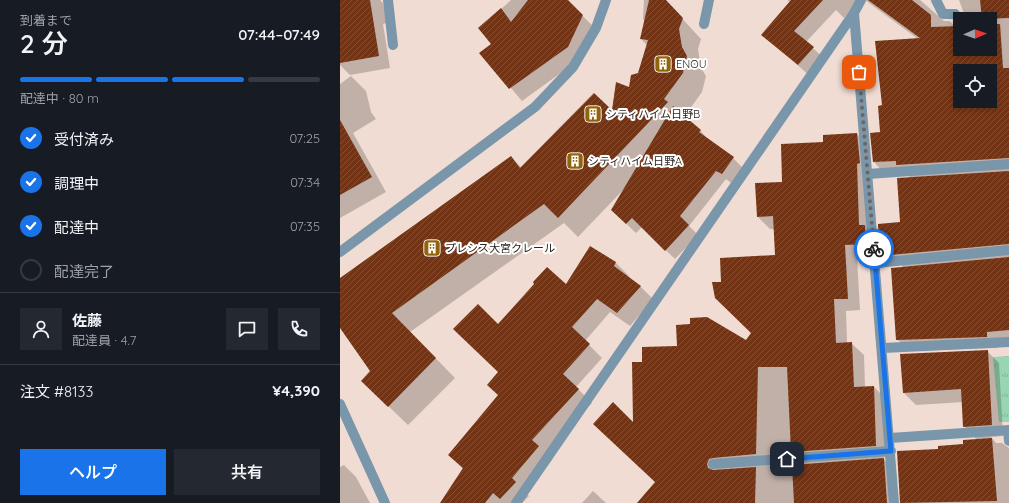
<!DOCTYPE html>
<html lang="ja">
<meta charset="utf-8">
<style>
:root{--surface:#171b24;--page:#242831;--text:#f1f3f6;--muted:#9ea1a6;--line:#363941;--accent:#1a73e8}
body{margin:0;font-family:Quicksand,"Noto Sans JP",sans-serif;background:var(--page);color:var(--text);height:100vh;display:flex;flex-direction:column;font-size:15px;white-space:nowrap}
*{box-sizing:border-box;margin:0}
p{font-size:13px;color:var(--muted)}
.icon{flex:none;width:22px;height:22px;fill:none;stroke:currentColor;stroke-width:2;stroke-linecap:round;stroke-linejoin:round}
.map{position:relative;flex:1;overflow:hidden}
.panel{display:flex;flex-direction:column;background:var(--surface);width:340px}
.panel>*{flex:none}
.needle{width:26px;rotate:88deg}
.buttons{position:absolute;left:613px;top:12px;display:grid;gap:8px}
.buttons a{display:grid;place-items:center;width:44px;height:44px;border-radius:0px;background:var(--surface);box-shadow:0 2px 6px #0003;font-size:20px}
.pin{position:absolute;display:grid;place-items:center;width:34px;height:34px;color:#fff;margin:-17px;border-radius:8px;box-shadow:0 2px 6px #0006}
.courier{position:absolute;display:grid;place-items:center;width:40px;height:40px;margin:-20px;border:3px solid #1a73e8;border-radius:50%;background:#fff;color:#222;box-shadow:0 1px 5px #0007}
.headline em{font-style:normal;font-weight:600}
.headline div{display:flex;flex-direction:column-reverse}
.headline{display:flex;align-items:center;justify-content:space-between;height:68px;padding:0 20px}
h1{font-size:26px;font-weight:600;line-height:30px}
.bar{display:grid;grid-template-columns:repeat(4,1fr);gap:6px 4px;align-content:center;height:48px;padding:0 20px}
.bar i{height:5px;border-radius:3px;background:var(--line)}
.bar .active{background:var(--accent)}
.bar p{grid-column:span 4}
.line{display:flex;align-items:center;gap:10px;padding:0 20px;border-top:1px solid var(--line)}
.line div{flex:1}
.round{display:grid;place-items:center;flex:none;width:42px;height:42px;border-radius:0px;background:var(--page)}
ol{padding:0 20px;list-style:none}
li{display:flex;align-items:center;gap:12px;height:44px}
li p{margin-inline-start:auto}
li .icon{padding:4px;border-radius:50%;background:var(--accent);color:#fff;stroke-width:4}
li:last-child{color:var(--muted)}
li i{width:22px;height:22px;border:2px solid var(--line);border-radius:50%}
.primary-button{display:flex;gap:8px;margin-top:auto;padding:8px 20px}
.primary-button a{flex:1;height:46px;border-radius:0px;background:var(--accent);color:#fff;font-size:16px;font-weight:600;line-height:46px;text-align:center}
.primary-button a+a{background:var(--page);color:var(--text)}
main{display:flex;flex:1;min-height:0}
.map>svg:first-child{display:block}
.park{fill:url(#park-tufts)}
.shadow{fill:#0003;fill-rule:evenodd}
.building{fill:url(#building-hatch);fill-rule:evenodd}
.lines{fill:none;stroke-linecap:round;stroke-linejoin:round}
.minor{stroke:#7996aa;stroke-width:10}
.done{stroke:#6f645e;stroke-width:4;stroke-dasharray:0 7.2}
.route{stroke:#1a73e8;stroke-width:5}
.labels{text-anchor:middle;stroke-width:4;stroke-linejoin:round;paint-order:stroke}
.poi-label{font-size:11px;fill:#2a231f;stroke:#fff;text-anchor:start}
</style>
<main>
<section class="panel">
<div class="headline"><div><h1>2 分</h1><p>到着まで</p></div><em>07:44–07:49</em></div>
<div class="bar"><i class="active"></i><i class="active"></i><i class="active"></i><i></i><p>配達中 · 80 m</p></div>
<ol>
<li><svg class="icon" aria-label="check" viewBox="0 0 24 24"><path d="M5 12l5 5 9-10"/></svg>受付済み<p>07:25</p></li>
<li><svg class="icon" aria-label="check" viewBox="0 0 24 24"><path d="M5 12l5 5 9-10"/></svg>調理中<p>07:34</p></li>
<li><svg class="icon" aria-label="check" viewBox="0 0 24 24"><path d="M5 12l5 5 9-10"/></svg>配達中<p>07:35</p></li>
<li><i></i>配達完了</li>
</ol>
<div class="line" style="height:72px"><a class="round"><svg class="icon" aria-label="person" viewBox="0 0 24 24"><circle cx="12" cy="8" r="4"/><path d="M4 21q1-7 8-7t8 7"/></svg></a><div><b>佐藤</b><p>配達員 · 4.7</p></div><a class="round"><svg class="icon" aria-label="chat" viewBox="0 0 24 24"><path d="M4 5h16v11H9l-5 4z"/></svg></a><a class="round"><svg class="icon" aria-label="phone" viewBox="0 0 24 24"><path d="M5 4h4l2 5-3 2q2 4 5 5l2-3 5 2v4C11 20 4 13 5 4z"/></svg></a></div>
<div class="line" style="height:52px"><div>注文 #8133</div><b>¥4,390</b></div>
<div class="primary-button"><a>ヘルプ</a><a>共有</a></div>
</section>
<div class="map">
<svg width="669" height="503" viewBox="0 0 669 503">
<defs>
<pattern id="park-tufts" width="24" height="20" patternUnits="userSpaceOnUse"><rect width="24" height="20" fill="#98d6b3"/><path d="M3 7l-1-3M5 7V3M7 7l1-3M15 17l-1-3M17 17v-4M19 17l1-3" fill="none" stroke="#83b79a"/></pattern>
<pattern id="building-hatch" width="6" height="6" patternUnits="userSpaceOnUse"><rect width="6" height="6" fill="#733415"/><path d="M-1 1l2-2M0 6l6-6M5 7l2-2" fill="none" stroke="#824f36"/></pattern>
</defs>
<rect width="100%" height="100%" fill="#f0dcd3"/>
<path class="park" d="M669 356V422H659L653 357Z"/>
<path class="shadow" d="M0 0H40L43 3 47 23 43 24 50 68 10 75 0 65Z
M171 0H226L255 28 240 59 182 101 141 53 152 44 140 28Z
M304 0H325L361 39 358 49 361 68 366 76 362 92 344 117 360 130 369 141 393 158 402 167 391 183 386 179 349 226 358 235 335 259 302 227 296 233 272 210 284 189 238 237 224 223 70 332 115 378 68 425 42 400 32 371 0 326V280L171 157 182 168 273 112 298 74 307 45 301 39 305 22 303 19Z
M447 0H521L504 18 496 10 466 42 485 59 470 76 423 35 450 2Z
M525 0H580L604 21H609L620 30V49H650V19H626L619 0H669V343H658V348L569 351 557 339 564 268 540 243 561 223 571 178 564 172 545 174 534 162 541 133 543 106 578 39ZM620 71H650V101H620Z
M11 76 26 91 31 112 36 119 13 133 46 192 0 218V84Z
M517 134 529 146 538 256 517 257 520 310 506 311 507 343H511L524 355 525 387H534L546 399 548 457 542 458 556 471 558 503H298L316 482 294 424 303 363 338 347 406 341 412 333 383 283 436 256 435 229H430L418 217 443 182 484 143Z
M250 247 276 263 289 276 288 278 300 286 313 299 290 326 270 312 245 341 262 358 236 387 252 403 205 454 212 460 185 492 189 496 182 503H101L123 469 109 455 159 395 158 326 227 286Z
M647 351 659 363 663 436 651 437 656 443H662L669 448V503H561L558 452 599 450 624 445 637 440 624 426 623 402 576 405 564 393Z
M4 465 16 477 30 503H0V467Z
M253 491 266 503H242Z"/>
<path class="building" d="M0 0H30L39 56 0 63Z
M188 0H228L243 15 228 47 169 89 139 53 151 44 138 28 161 8 171 22Z
M309 0H326L343 18 339 29 342 47 347 56 343 73 324 99 328 102 218 218 204 204 52 313 96 358 48 407 21 381 30 371 0 328V278L171 156 180 168 254 93 272 110 276 82 289 87 291 75 298 73 308 40 300 39Z
M451 0H483L454 31 474 47 458 65 421 35Z
M528 0H572L591 15V27L620 26V49H650V24H660L663 68H669V158L556 165V161L533 162 530 133 540 132 538 106 542 105 535 41 580 38ZM620 71H650V101H620Z
M640 0H669V18L642 19Z
M333 106 361 130 359 132 394 157 382 174 376 171 340 216 349 225 325 251 292 218 286 224 271 210Z
M0 120 32 177 0 195Z
M517 133 520 163 517 164 519 225H525L526 244 505 245 508 299H494L496 343 512 342 514 387 534 386 536 446 451 452 447 367H418L416 454 373 458 369 459 367 464 368 468 373 470 416 467 415 503H297L315 482 253 424 273 402 293 422 292 362H302V347L337 346 336 325 350 324V318L367 317 406 340 411 333 375 298 372 282H381L380 258 435 255 433 216 417 217 415 183 442 182 441 144 483 142V135Z
M669 171V244L550 255 548 243H539L538 224 560 222 557 178Z
M250 246 276 262 274 266 301 286 277 313 257 299 232 327 250 344 223 374 239 389 192 440 199 446 172 478 176 482 160 499 153 493 145 503H100L123 468 108 455 158 395 147 385 158 372 113 329 138 304 158 324 194 284 193 282 207 267 226 284Z
M669 257V330L647 332V337L556 340 551 268Z
M648 350 652 425 623 427 621 389 563 393 560 354Z
M652 438 657 501 560 503 557 451 598 449V446L623 444V440Z
M544 458 547 503H454L452 465Z"/>
<g class="lines">
<path class="minor" d="M48 0 53 45
M596 0 603 14H615
M514 13 554 503
M364 24 369 0
M528 174 669 164
M0 252 195 107 233 67 256 28 266 0
M536 263 669 250
M543 348 669 342
M0 404 45 503
M668 430 669 441
M550 438 669 430
M373 464 551 451
M176 503 514 13 521 0"/>
</g>
<g class="lines">
<path class="done" d="M519 72 534 249"/>
<path class="route" d="M447 459 551 451 534 249"/>
</g>
<defs>
<symbol id="building-square" viewBox="-11 -11 22 22"><rect x="-9" y="-9" width="18" height="18" rx="4" fill="#90630c" stroke="#fff"/><path d="M-4-6H4V6H1V3H-1V6H-4ZM-2.5-4.3h1.7v1.8h-1.7ZM.8-4.3h1.7v1.8H.8ZM-2.5-1h1.7V.8h-1.7ZM.8-1h1.7V.8H.8Z" fill="#fff"/></symbol>
</defs>
<g fill-rule="evenodd">
<use href="#building-square" x="313" y="54" width="20" height="20"/>
<use href="#building-square" x="243" y="104" width="20" height="20"/>
<use href="#building-square" x="225" y="151" width="20" height="20"/>
<use href="#building-square" x="82" y="238" width="20" height="20"/>
</g>
<g class="labels">
<g class="poi-label">
<text x="336" y="68">ENOU</text>
<text x="266" y="118">シティハイム日野B</text>
<text x="248" y="165">シティハイム日野A</text>
<text x="105" y="252">プレシス大宮クレール</text>
</g>
</g>
</svg>
<div class="buttons">
<a><svg class="needle" viewBox="-14 -14 28 28"><path d="M0-13l5 13h-10z" fill="#e53935"/><path d="M0 13l5-13h-10z" fill="#9ea1a6"/></svg></a>
<a><svg class="icon" aria-label="locate" viewBox="0 0 24 24"><circle cx="12" cy="12" r="6"/><path d="M12 2v4M12 18v4M2 12h4M18 12h4"/></svg></a>
</div>
<div class="pin" style="left:519px;top:72px;background:#ea580c"><svg class="icon" aria-label="bag" viewBox="0 0 24 24"><path d="M5 8h14l-1 12H6zM9 8a3 3 0 0 1 6 0"/></svg></div>
<div class="pin" style="left:447px;top:459px;background:#1f2937"><svg class="icon" aria-label="home" viewBox="0 0 24 24"><path d="M3 11l9-7 9 7M6 9v11h12V9"/></svg></div>
<div class="courier" style="left:534px;top:249px"><svg class="icon" aria-label="bike" viewBox="0 0 24 24"><circle cx="6" cy="16" r="4"/><circle cx="18" cy="16" r="4"/><path d="M6 16l4-8h5l3 8M10 8l3 8H6M13 5h3"/></svg></div>
</div>
</main>
